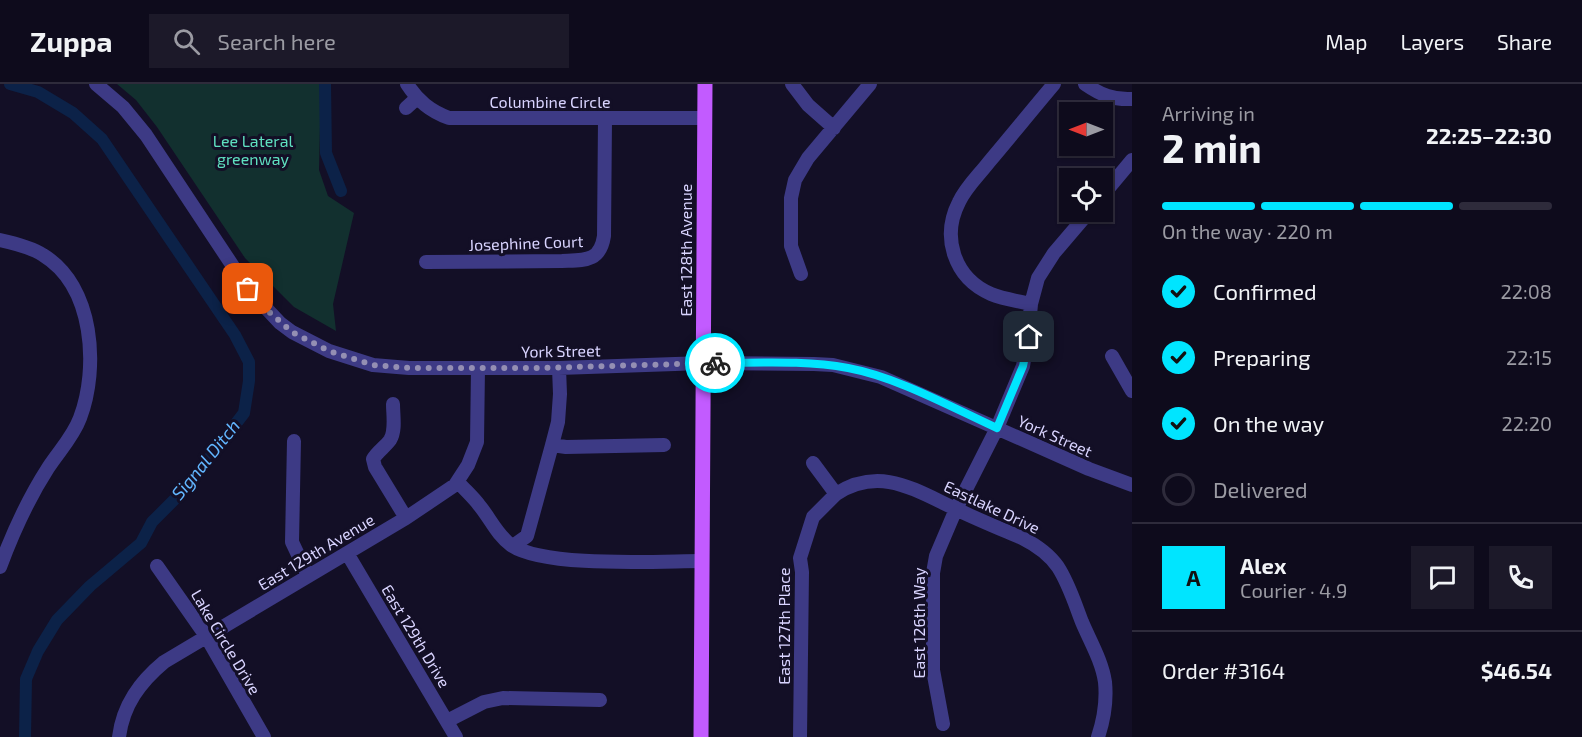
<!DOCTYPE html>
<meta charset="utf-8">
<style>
:root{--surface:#0e0b1c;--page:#1c1929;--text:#f1f3f6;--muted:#9b9ba3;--line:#2e2b3b;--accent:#00e5ff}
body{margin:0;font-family:"Exo 2",sans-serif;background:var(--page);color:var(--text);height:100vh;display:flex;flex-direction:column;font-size:22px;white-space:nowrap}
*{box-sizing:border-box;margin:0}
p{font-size:20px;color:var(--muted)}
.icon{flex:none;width:33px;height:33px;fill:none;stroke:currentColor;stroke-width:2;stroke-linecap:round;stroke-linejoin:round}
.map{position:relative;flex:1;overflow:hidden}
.drawer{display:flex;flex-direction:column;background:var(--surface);width:450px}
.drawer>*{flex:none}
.needle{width:39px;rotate:270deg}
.fabs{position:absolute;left:1059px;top:18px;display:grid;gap:12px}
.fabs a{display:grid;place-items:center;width:54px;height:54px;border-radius:0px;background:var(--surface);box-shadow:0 2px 4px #0004,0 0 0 2px var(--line);font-size:30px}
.pin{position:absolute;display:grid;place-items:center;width:51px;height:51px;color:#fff;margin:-26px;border-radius:12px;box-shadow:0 3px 9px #0006}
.courier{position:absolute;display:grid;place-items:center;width:60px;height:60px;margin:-30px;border:4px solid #00e5ff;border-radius:50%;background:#fff;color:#222;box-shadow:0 2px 8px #0007}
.summary em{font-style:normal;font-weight:700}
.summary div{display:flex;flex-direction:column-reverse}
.summary{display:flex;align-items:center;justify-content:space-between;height:102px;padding:0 30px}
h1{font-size:39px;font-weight:700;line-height:45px}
.bar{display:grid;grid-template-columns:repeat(4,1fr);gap:9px 6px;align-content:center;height:72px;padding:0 30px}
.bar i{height:8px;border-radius:4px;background:var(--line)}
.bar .on{background:var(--accent)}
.bar p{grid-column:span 4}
.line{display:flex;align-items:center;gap:15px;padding:0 30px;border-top:2px solid var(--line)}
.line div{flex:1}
.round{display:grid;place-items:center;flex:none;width:63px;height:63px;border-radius:0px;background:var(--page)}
ol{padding:0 30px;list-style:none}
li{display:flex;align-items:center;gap:18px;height:66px}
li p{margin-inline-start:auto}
li .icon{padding:6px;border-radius:50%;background:var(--accent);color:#111;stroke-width:4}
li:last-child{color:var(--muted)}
li i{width:33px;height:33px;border:3px solid var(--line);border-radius:50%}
header{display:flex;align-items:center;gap:36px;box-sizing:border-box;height:84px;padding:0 30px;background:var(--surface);border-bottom:2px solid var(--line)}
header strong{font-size:28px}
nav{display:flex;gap:33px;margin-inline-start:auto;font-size:21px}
.search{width:420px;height:54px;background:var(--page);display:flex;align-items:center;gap:15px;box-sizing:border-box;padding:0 21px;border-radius:0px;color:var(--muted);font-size:22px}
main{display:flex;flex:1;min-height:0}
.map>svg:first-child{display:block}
.green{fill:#12302f}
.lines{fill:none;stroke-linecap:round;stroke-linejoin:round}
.canal{stroke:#0c2248;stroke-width:12}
.minor{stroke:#3d3a85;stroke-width:14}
.major{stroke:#c25bff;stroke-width:15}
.done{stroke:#948fb3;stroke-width:6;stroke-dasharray:0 10.8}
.route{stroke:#00e5ff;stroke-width:8}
.labels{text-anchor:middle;stroke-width:6;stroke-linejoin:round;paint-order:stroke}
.street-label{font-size:16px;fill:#d9d4ff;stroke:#130f26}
.park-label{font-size:16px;fill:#5fe0c0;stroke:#130f26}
.water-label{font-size:18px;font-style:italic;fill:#62b6ff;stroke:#130f26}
</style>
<header>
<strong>Zuppa</strong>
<div class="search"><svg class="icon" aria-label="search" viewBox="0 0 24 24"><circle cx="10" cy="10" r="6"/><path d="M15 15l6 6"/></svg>Search here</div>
<nav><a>Map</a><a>Layers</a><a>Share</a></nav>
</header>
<main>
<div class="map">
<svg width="1132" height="653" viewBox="0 0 1132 653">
<rect width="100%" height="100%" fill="#130f26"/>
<path class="green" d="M117 0H321L319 86 328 112 354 129 333 220 336 247 294 223 245 174 157 43 136 16Z"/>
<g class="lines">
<path class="canal" d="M10 0 38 8 73 29 102 55 235 251 249 278V297L244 329 188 402 152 438 141 459 90 502 57 536 38 567 26 595 25 653
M325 0 326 69 341 107"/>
<path class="minor" d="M96 0 123 23 146 51 248 205 280 239 292 248 329 267 373 281 409 284H559L704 279 814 280 833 281 881 293 1089 385 1132 401
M407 0C418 17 430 27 449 34H705
M792 0 808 21 834 44
M1085 0C1101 11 1113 16 1132 15
M406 24 417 14
M1102 112 1132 76
M0 156C14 159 31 163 43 171 94 202 99 284 80 334 73 353 59 367 48 384 28 415 13 448 0 483
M426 178 562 177C585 176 600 178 604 152L605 35
M801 190 791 162V114L795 96 808 74 870 0
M1031 220C1018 217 1003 215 991 210 954 194 941 153 959 118 966 103 979 91 989 78 1011 52 1032 26 1054 0
M1112 272 1132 307
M393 320C393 331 396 347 390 356 385 363 378 367 373 375L375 383 406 434
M294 357 292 458 308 492
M552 361 566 363 664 361
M458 398C465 406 473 413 479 421 490 434 497 451 511 461 544 484 659 477 702 477
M836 410C881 381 916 407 958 426 979 436 1001 445 1022 454 1036 461 1049 470 1058 483 1069 500 1075 520 1082 538 1090 557 1102 577 1105 598 1107 618 1104 635 1098 653
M513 462 527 452 552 361 558 338 560 310 559 284
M347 469 456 653
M157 482 206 552 264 653
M447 637 484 618 503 614 600 616
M943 640 933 586V489L936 472 956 425 997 344 1023 282 1028 253 1031 220 1038 194 1054 169 1089 128
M119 653C123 621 140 598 164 578L406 434 455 401 468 381 477 358 478 284
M800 653 802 488 800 474 813 433 836 410 813 379"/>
<path class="major" d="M701 653 705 0"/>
</g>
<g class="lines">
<path class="done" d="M248 205 268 227 292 248 329 267 373 281 409 284H539L715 279"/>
<path class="route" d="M715 279C759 279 805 276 848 284 897 293 951 323 997 344L1023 282 1029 253"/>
</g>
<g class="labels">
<g class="street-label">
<text x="550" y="24">Columbine Circle</text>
<text transform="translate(526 159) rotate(-2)" y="6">Josephine Court</text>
<text transform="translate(686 166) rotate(-90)" y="6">East 128th Avenue</text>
<text transform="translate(561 267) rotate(-1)" y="6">York Street</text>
<text transform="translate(1055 352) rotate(24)" y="6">York Street</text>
<text transform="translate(992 423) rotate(25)" y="6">Eastlake Drive</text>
<text transform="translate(316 468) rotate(-31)" y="6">East 129th Avenue</text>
<text transform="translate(919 539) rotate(-90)" y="6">East 126th Way</text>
<text transform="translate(784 542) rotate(-90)" y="6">East 127th Place</text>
<text transform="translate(416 552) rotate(59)" y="6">East 129th Drive</text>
<text transform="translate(226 558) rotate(59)" y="6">Lake Circle Drive</text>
</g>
<g class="park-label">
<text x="253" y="63">Lee Lateral<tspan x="253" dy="18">greenway</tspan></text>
</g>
<g class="water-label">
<text transform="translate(206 376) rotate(-51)" y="6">Signal Ditch</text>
</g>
</g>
</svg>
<div class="fabs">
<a><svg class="needle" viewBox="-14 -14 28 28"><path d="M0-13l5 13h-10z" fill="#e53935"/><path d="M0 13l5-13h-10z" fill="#9b9ba3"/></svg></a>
<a><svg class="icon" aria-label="locate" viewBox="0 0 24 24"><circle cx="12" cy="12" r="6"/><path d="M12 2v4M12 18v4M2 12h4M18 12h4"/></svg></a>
</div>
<div class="pin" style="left:248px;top:205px;background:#ea580c"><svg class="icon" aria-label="bag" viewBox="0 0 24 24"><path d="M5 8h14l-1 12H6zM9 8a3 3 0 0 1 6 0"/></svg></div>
<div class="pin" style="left:1029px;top:253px;background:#1f2937"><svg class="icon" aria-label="home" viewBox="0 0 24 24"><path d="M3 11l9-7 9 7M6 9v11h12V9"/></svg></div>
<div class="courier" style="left:715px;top:279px"><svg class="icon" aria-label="bike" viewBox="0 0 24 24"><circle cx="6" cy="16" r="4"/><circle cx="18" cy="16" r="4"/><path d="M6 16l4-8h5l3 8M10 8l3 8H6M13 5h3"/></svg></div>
</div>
<section class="drawer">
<div class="summary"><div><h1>2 min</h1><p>Arriving in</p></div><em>22:25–22:30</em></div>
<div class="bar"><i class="on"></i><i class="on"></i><i class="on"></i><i></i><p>On the way · 220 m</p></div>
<ol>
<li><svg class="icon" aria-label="check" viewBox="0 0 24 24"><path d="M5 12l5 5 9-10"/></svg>Confirmed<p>22:08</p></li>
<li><svg class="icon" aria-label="check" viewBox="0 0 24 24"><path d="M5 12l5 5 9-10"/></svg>Preparing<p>22:15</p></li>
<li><svg class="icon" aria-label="check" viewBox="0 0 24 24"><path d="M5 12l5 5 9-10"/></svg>On the way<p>22:20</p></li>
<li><i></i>Delivered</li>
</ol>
<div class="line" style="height:108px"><b class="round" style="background:var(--accent);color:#111">A</b><div><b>Alex</b><p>Courier · 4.9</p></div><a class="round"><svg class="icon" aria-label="chat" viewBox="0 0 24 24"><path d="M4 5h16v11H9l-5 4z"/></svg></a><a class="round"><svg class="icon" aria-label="phone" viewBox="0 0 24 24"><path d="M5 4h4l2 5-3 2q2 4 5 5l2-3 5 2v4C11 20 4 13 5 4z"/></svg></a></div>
<div class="line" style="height:78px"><div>Order #3164</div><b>$46.54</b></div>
</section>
</main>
